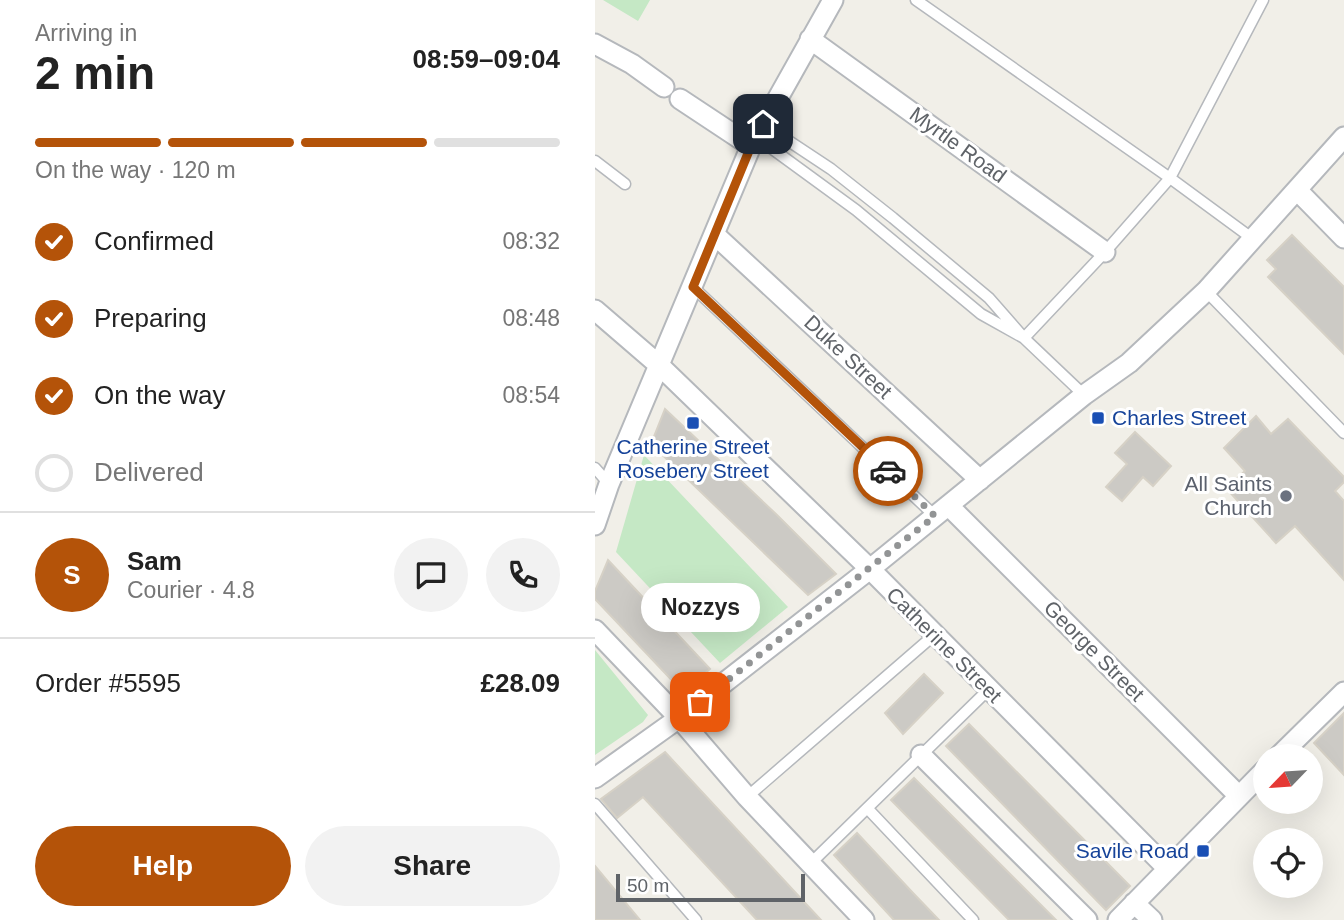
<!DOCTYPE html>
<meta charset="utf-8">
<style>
:root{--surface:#fff;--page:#f2f2f2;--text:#222;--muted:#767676;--line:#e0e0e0;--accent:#b45309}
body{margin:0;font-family:Arial,sans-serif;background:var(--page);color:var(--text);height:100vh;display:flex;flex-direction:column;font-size:26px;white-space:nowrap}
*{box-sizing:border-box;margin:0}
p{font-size:23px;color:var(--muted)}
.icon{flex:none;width:38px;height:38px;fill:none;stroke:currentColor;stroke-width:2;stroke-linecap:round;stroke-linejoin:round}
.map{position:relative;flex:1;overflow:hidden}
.panel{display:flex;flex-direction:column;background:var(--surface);width:595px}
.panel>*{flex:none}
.needle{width:46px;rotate:245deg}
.fabs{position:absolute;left:658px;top:744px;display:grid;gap:14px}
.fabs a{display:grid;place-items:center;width:70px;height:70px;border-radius:50%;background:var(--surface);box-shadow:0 7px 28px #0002;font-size:35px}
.scale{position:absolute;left:21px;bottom:18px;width:189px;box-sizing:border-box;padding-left:7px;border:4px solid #5f6368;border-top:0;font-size:19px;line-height:24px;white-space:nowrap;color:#5f6368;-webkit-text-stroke:5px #fff;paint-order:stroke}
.pin{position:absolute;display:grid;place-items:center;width:60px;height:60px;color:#fff;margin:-30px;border-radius:14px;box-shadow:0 4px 10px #0006}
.courier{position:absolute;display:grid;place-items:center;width:70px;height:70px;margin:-35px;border:5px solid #b45309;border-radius:50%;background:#fff;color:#222;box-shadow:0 2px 9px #0007}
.bubble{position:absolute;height:49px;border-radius:24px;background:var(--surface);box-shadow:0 7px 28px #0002;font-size:23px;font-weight:800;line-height:49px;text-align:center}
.head em{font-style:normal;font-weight:800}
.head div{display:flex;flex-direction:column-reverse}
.head{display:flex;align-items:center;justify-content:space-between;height:119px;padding:0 35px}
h1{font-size:46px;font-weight:800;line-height:52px}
.bar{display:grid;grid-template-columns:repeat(4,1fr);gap:10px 7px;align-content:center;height:84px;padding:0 35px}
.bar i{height:9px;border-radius:5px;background:var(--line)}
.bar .current{background:var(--accent)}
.bar p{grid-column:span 4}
.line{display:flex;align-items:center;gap:18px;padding:0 35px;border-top:2px solid var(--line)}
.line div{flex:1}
.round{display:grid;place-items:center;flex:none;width:74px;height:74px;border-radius:37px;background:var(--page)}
ol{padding:0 35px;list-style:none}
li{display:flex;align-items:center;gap:21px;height:77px}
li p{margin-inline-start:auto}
li .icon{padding:7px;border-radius:50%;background:var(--accent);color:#fff;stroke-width:4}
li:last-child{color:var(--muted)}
li i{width:38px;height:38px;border:4px solid var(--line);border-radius:50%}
.primary-button{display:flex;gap:14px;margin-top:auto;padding:14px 35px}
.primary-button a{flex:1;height:80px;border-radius:42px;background:var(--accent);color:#fff;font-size:28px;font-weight:800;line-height:80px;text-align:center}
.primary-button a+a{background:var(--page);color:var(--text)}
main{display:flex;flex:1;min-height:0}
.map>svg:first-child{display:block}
.green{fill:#c5e8c5}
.building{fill:#cccac5;stroke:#d6d1c6;stroke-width:2}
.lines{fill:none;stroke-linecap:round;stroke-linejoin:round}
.service-casing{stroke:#b5b8bc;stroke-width:13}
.minor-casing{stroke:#b5b8bc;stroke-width:23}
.service{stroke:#fff;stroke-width:10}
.minor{stroke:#fff;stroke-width:19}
.done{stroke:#929495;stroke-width:7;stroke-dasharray:0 12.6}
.route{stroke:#b45309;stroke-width:9}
.transit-dot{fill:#1a4fb4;stroke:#fff;stroke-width:2.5}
.worship-dot{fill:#6b7280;stroke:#fff;stroke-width:2.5}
.labels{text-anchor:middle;stroke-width:6;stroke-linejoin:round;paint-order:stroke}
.street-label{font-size:21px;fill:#5f6368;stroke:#fff}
.transit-label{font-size:21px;fill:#164399;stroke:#fff;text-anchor:start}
.worship-label{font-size:21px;fill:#5b616d;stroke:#fff;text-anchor:end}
</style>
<main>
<section class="panel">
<div class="head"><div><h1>2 min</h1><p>Arriving in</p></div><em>08:59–09:04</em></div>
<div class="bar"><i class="current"></i><i class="current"></i><i class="current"></i><i></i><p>On the way · 120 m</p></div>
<ol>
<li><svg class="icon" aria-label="check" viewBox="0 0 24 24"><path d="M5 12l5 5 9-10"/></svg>Confirmed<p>08:32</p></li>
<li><svg class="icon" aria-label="check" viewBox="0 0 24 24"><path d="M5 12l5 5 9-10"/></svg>Preparing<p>08:48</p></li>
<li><svg class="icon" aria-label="check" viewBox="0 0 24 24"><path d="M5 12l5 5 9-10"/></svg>On the way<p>08:54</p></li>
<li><i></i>Delivered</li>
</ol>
<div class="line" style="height:126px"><b class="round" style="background:var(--accent);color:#fff">S</b><div><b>Sam</b><p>Courier · 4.8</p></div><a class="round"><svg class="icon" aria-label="chat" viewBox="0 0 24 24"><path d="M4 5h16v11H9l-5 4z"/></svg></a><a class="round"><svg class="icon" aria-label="phone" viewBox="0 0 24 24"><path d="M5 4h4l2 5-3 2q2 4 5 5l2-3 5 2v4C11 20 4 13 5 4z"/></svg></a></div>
<div class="line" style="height:91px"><div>Order #5595</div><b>£28.09</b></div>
<div class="primary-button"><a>Help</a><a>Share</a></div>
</section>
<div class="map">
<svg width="749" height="920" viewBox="0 0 749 920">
<rect width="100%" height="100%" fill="#f1efe8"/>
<path class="green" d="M8 0H55L43 21Z
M49 455 193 607 125 663 21 552Z
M0 650 53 715 48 722 0 755Z"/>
<path class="building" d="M697 235 749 287V354L673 277 681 269 672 260Z
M70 409 182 515 241 574 213 595 56 444Z
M661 416 676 434 693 419 749 477V482L740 491 749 501V580L700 526 681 543 631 488 650 471 629 448Z
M540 432 576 466 558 486 548 477 527 501 511 487 532 464 520 453Z
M13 560 115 669 88 692 0 599V591Z
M329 674 348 693 308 734 290 713Z
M749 713V775L719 743Z
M374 724 535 886 511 910 351 746Z
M70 752 211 904 226 920H162L48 797 22 818 6 799Z
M319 778 461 920H414L296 800Z
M262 833 318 893 344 920H299L239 855Z
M0 866 45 920H0Z"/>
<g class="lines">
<defs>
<path id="service" d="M321 0 575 178 658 239
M168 124 236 169 298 218 394 298 429 338 510 252 575 178 668 0
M161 137 261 210 386 314 429 338 489 395
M0 161 30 184
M98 287 340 516
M611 291 749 433
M0 468 14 484
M152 797 338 636
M0 804 101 920
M273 809 378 920
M216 863 393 690"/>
<path id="minor" d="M215 39 510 252
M0 44 37 64 69 87
M85 99 156 146
M702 190 749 238
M120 235 385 480
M0 310 65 366 275 569 573 869
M354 506 644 796
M0 525 14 484 156 146 238 0
M0 630 84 718 152 797 269 920
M326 755 492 920
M684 756 749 692
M0 778 84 718 275 569 489 395 534 363 611 291 749 137
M539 903 557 920
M523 920 670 770"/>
</defs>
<use href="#service" class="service-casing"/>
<use href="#minor" class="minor-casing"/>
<use href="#service" class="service"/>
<use href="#minor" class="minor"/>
</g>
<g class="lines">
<path class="done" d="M105 702 340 516 293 471"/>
<path class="route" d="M168 124 156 146 98 287 293 471"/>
</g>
<g class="transit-dot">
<rect x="496" y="411" width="14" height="14" rx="3.5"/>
<rect x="91" y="416" width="14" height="14" rx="3.5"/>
<rect x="601" y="844" width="14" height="14" rx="3.5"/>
</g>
<circle class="worship-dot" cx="691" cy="496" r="7"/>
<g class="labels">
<g class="street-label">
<text transform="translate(363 145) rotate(36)" y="7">Myrtle Road</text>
<text transform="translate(253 357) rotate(43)" y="7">Duke Street</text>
<text transform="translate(349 645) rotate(45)" y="7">Catherine Street</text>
<text transform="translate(499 651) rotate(45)" y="7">George Street</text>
</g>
<g class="transit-label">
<text x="517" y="425">Charles Street</text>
<text x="98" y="454" text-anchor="middle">Catherine Street<tspan x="98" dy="24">Rosebery Street</tspan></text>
<text x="594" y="858" text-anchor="end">Savile Road</text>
</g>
<g class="worship-label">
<text x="677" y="491">All Saints<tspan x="677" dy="24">Church</tspan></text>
</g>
</g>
</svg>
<div class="fabs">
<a><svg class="needle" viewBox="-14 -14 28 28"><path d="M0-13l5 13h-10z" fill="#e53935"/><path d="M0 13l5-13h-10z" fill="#767676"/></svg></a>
<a><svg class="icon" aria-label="locate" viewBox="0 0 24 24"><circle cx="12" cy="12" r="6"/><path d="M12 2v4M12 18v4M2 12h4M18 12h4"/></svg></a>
</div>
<div class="scale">50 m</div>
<div class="pin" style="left:105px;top:702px;background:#ea580c"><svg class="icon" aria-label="bag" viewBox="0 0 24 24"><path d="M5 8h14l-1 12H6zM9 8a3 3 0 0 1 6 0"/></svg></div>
<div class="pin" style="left:168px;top:124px;background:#1f2937"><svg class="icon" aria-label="home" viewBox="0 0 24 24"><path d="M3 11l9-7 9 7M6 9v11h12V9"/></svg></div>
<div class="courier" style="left:293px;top:471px"><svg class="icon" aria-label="car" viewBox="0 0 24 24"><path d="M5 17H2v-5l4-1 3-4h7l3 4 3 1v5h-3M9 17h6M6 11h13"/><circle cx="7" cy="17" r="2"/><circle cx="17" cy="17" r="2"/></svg></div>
<div class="bubble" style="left:46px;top:583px;width:119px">Nozzys</div>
</div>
</main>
